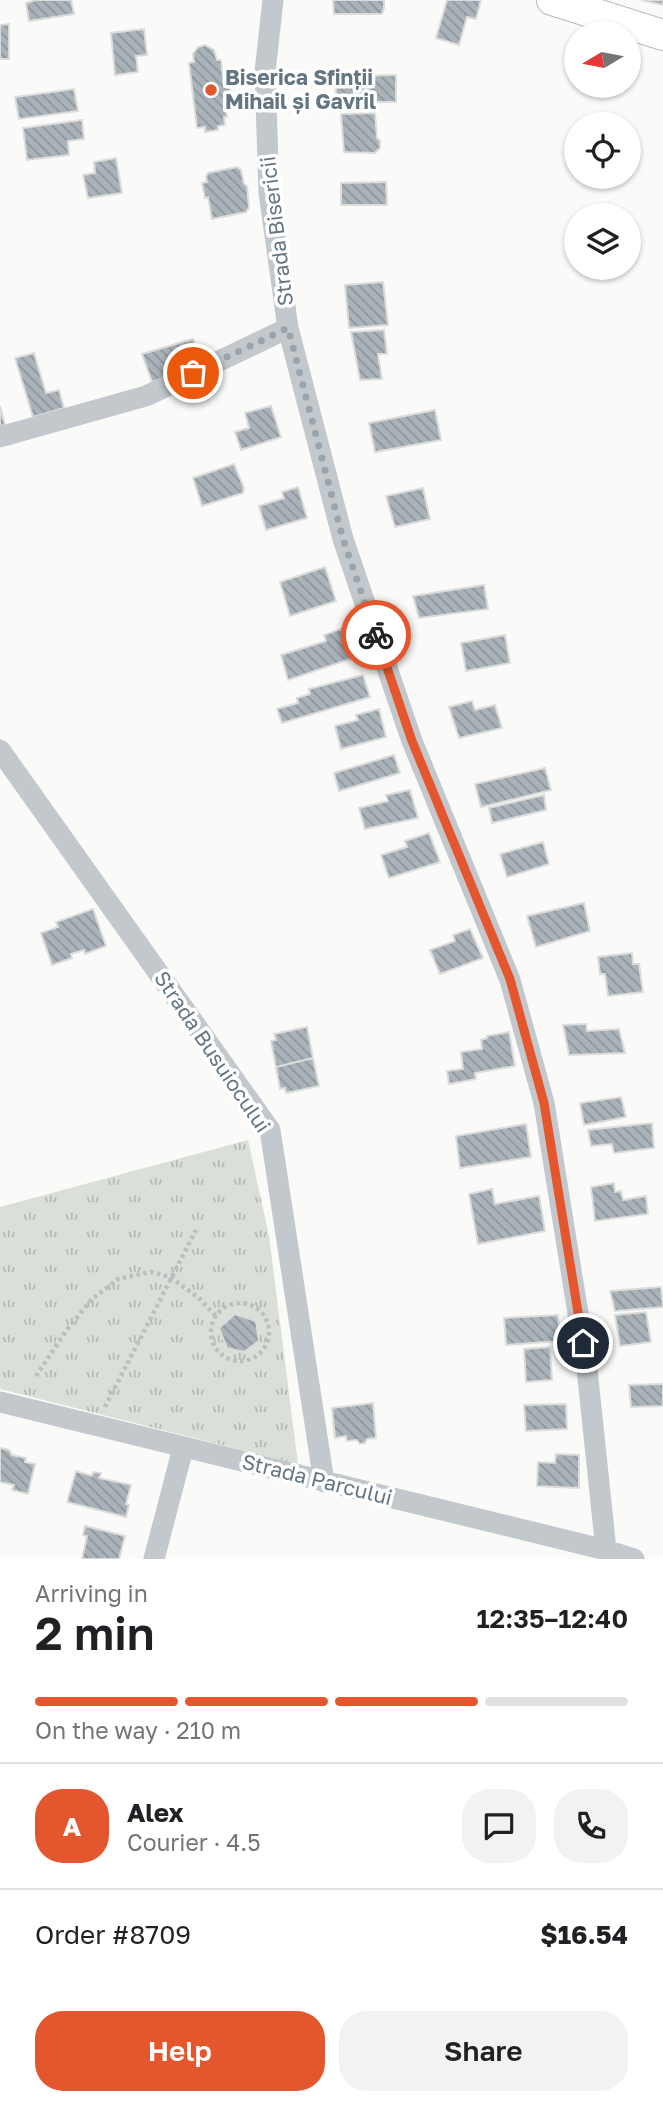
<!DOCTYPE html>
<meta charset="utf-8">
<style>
:root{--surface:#fff;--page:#f2f2f2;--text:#202124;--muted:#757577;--line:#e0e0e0;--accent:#e4572e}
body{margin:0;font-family:"Golos Text",sans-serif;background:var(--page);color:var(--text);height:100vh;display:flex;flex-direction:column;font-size:26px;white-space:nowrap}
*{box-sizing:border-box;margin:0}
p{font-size:23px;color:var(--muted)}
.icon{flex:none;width:38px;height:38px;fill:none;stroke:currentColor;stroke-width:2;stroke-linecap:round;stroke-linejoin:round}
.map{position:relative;height:1559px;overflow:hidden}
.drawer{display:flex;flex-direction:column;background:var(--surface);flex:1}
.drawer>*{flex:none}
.needle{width:46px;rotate:260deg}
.controls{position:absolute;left:564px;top:21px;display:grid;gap:14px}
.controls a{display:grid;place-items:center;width:77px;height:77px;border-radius:50%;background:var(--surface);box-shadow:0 2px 5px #0004;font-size:35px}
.pin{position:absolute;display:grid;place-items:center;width:60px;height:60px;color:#fff;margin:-30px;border:4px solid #fff;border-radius:50%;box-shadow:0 2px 7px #0007}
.courier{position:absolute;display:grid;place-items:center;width:70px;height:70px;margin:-35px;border:5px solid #e4572e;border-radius:50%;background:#fff;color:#222;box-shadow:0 2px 9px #0007}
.head em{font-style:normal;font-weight:600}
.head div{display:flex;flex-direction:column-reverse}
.head{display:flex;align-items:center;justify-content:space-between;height:119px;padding:0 35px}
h1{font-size:46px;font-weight:600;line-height:52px}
.bar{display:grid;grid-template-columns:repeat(4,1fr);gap:10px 7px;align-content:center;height:84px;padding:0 35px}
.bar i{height:9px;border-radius:5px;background:var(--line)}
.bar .current{background:var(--accent)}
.bar p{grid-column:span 4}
.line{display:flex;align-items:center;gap:18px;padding:0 35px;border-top:2px solid var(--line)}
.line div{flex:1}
.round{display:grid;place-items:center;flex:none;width:74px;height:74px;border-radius:28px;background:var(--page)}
.button{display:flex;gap:14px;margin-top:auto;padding:14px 35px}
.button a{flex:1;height:80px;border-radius:28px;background:var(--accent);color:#fff;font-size:28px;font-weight:600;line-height:80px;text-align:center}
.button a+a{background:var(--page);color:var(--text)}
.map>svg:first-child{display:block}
.park{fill:url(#park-tufts)}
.building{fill:url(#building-back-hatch);stroke:#dcdcda;stroke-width:2}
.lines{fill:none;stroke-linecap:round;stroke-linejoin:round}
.secondary-casing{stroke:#b3babf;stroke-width:32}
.path{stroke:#bbbfc2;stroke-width:4.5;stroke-dasharray:3.5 3.5;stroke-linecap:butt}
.street{stroke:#c3c8cc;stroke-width:21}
.secondary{stroke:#fff;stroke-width:30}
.done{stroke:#99a4ac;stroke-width:7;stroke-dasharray:0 12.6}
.route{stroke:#e4572e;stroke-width:9}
.poi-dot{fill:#e4572e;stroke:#fff;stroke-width:2.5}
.labels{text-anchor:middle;stroke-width:7;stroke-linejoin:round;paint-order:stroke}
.poi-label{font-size:21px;font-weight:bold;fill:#657683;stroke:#fff;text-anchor:start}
.street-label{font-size:21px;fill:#657683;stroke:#fff}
</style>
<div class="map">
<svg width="663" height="1559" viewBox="0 0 663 1559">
<defs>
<pattern id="park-tufts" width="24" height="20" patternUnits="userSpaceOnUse" patternTransform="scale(1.75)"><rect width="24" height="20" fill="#dadfd7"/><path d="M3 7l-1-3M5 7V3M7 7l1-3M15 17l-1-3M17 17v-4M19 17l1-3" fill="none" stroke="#b4b9b4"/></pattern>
<pattern id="building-back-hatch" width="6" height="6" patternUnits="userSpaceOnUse" patternTransform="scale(1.75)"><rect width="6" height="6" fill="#aab3b9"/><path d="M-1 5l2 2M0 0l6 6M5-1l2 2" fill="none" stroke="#8e969c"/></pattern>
</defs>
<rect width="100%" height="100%" fill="#fafaf8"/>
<path class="park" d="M248 1140 269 1236 298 1464 0 1389V1207Z"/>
<path class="building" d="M36 0H71L74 14 29 21 26 3Z
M333 0H384V8L382 14H334Z
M447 0H481L476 19 467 17 459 45 436 38Z
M641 0H663V5Z
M9 24V59H0V25Z
M144 29 147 55 136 56 138 72 115 75 111 33Z
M205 45 214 50 217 60H221L224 87 230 86 231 93 224 94 227 117H224L225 125 218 126V130L205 132V127L197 128 189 63 194 62 193 54 198 47Z
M335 71H361V76L396 75V102H336Z
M74 89 78 111 19 119 15 97Z
M375 113 377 138 380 141V148L375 153 344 152 341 114Z
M82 120 84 139 68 141 69 155 27 160 23 128Z
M116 158 122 193 88 198 83 175 95 173 94 162Z
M237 167 241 170 244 184 247 186 249 208 246 212 212 219 208 197 205 198 202 183 207 182 206 177 208 173Z
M386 182 387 205H341V183Z
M383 282 388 325 349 328 345 285Z
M384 330 387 354H378L382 379 360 380 351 332Z
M193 339 203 367 152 382 142 354Z
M34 353 46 393 59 390 64 408 33 417 15 358Z
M0 406 5 425 0 426Z
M271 406 281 437 241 450 235 432 249 428 245 413Z
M435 410 441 440 375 452 369 423Z
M234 464 244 488 243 493 202 506 193 478Z
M298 487 307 518 266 530 259 506 284 498 282 492Z
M423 488 430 519 395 527 386 496Z
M325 567 336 601 290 616 280 582Z
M484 585 488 609 419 618 413 596Z
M346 627 356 657 288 680 281 655 326 641 324 635Z
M505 635 510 663 466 671 461 643Z
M363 675 370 697 282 723 277 709 298 703 297 698 310 694 309 689Z
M472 701 475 710 495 705 502 728 459 738 449 707Z
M379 709 386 737 341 749 335 726 358 720 356 715Z
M394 755 400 773 339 791 334 773Z
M545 768 551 790 481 807 475 784Z
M410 790 418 818 365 829 359 808 388 801 386 795Z
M544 795 546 810 492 823 489 808Z
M429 833 440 862 389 878 381 855 407 847 405 841Z
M543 842 549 864 507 877 500 854Z
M584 903 590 931 536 947 527 916Z
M93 909 106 946 85 954 84 950 71 954 72 958 52 965 41 933 58 927 56 922Z
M470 929 483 958 440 974 430 950 455 941 453 935Z
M632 953 633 964H639L643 992 608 996 605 974H600L598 957Z
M586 1024 587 1031 619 1029 625 1053 569 1055 563 1025Z
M307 1027 313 1058 276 1067 271 1041 276 1040 274 1034Z
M509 1032 515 1066 475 1073 476 1079 449 1084 447 1071 463 1069 461 1052 482 1049 481 1040 487 1038V1036Z
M313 1058 319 1086 286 1093 285 1088 280 1089 276 1067Z
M621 1097 626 1117 584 1125 580 1103Z
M652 1123 654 1148 614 1153 612 1144 591 1146 588 1130Z
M526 1124 531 1157 460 1168 456 1136Z
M614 1183 615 1192 621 1191 623 1200 646 1196 648 1214 595 1221 591 1187Z
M492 1189 495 1204 539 1196 545 1231 478 1244 469 1194Z
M661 1287 663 1307 615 1311 610 1291Z
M646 1312 651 1342 620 1346 615 1315Z
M235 1314 256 1321 259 1341 244 1352 227 1348 219 1328Z
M558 1315 560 1341 506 1345 504 1318Z
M550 1347 552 1380 526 1382 524 1349Z
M663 1384V1406L631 1407 629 1385Z
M373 1403 376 1438 367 1439 365 1443 360 1444 357 1440 347 1441 346 1436 335 1438 332 1408Z
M566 1404 567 1429 526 1431 524 1405Z
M0 1448 9 1450 12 1455 26 1458 25 1462 35 1464 28 1494 12 1490 14 1485 0 1482Z
M556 1454 579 1455V1488L537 1486 538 1462 555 1463Z
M76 1471 92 1476 93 1472 101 1473 99 1478 131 1485 126 1504 129 1505 126 1517 67 1502Z
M85 1526 125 1536 119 1559H82L87 1536 83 1535Z"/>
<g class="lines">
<defs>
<path id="secondary" d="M552 0 663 35"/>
</defs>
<use href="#secondary" class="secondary-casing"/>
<path class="path" d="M211 1332a29 29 0 1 1 58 0a29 29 0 1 1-58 0Z
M36 1376 66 1331 91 1300 118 1279 151 1272 170 1277 199 1298 216 1316
M105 1407 196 1230"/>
<path class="street" d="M273 0 265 72 269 193 288 328 343 539 412 741 510 980 544 1103 587 1369 606 1550
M0 437 146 396 288 328
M0 750 270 1130 324 1482
M0 1402 606 1550 634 1559
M154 1559 183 1448"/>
<use href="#secondary" class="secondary"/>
</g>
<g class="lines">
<path class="done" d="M193 373 288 328 343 539 376 635"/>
<path class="route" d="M376 635 412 741 510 979 544 1103 583 1343"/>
</g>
<circle class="poi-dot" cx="211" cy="90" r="7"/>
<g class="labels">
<g class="poi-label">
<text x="225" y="85">Biserica Sfinții<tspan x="225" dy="24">Mihail și Gavril</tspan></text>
</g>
<g class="street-label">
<text transform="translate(277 231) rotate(-97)" y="7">Strada Bisericii</text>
<text transform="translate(212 1052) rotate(56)" y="7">Strada Busuiocului</text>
<text transform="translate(317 1480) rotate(14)" y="7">Strada Parcului</text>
</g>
</g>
</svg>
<div class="controls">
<a><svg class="needle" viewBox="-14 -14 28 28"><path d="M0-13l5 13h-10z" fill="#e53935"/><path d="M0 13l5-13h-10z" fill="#757577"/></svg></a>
<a><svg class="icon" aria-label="locate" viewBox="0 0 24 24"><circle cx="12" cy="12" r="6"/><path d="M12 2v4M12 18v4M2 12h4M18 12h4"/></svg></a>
<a><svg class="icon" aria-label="layers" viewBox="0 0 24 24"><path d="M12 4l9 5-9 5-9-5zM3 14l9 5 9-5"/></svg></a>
</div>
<div class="pin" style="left:193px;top:373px;background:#ea580c"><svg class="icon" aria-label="bag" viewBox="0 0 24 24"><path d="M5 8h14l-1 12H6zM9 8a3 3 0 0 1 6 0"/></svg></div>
<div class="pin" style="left:583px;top:1343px;background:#1f2937"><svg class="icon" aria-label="home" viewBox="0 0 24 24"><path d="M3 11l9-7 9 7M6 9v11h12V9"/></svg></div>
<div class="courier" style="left:376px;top:635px"><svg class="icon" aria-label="bike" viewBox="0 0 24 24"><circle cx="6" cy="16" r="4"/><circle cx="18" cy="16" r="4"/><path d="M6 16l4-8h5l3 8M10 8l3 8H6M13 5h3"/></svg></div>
</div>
<section class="drawer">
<div class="head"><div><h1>2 min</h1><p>Arriving in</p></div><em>12:35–12:40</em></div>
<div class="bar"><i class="current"></i><i class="current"></i><i class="current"></i><i></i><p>On the way · 210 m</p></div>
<div class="line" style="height:126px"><b class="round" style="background:var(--accent);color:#fff">A</b><div><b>Alex</b><p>Courier · 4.5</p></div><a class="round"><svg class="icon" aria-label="chat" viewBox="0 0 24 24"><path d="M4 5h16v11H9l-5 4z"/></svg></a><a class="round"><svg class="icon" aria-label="phone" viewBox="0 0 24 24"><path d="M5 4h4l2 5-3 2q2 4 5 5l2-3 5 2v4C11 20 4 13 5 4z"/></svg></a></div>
<div class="line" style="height:91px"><div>Order #8709</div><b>$16.54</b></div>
<div class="button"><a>Help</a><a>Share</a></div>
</section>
